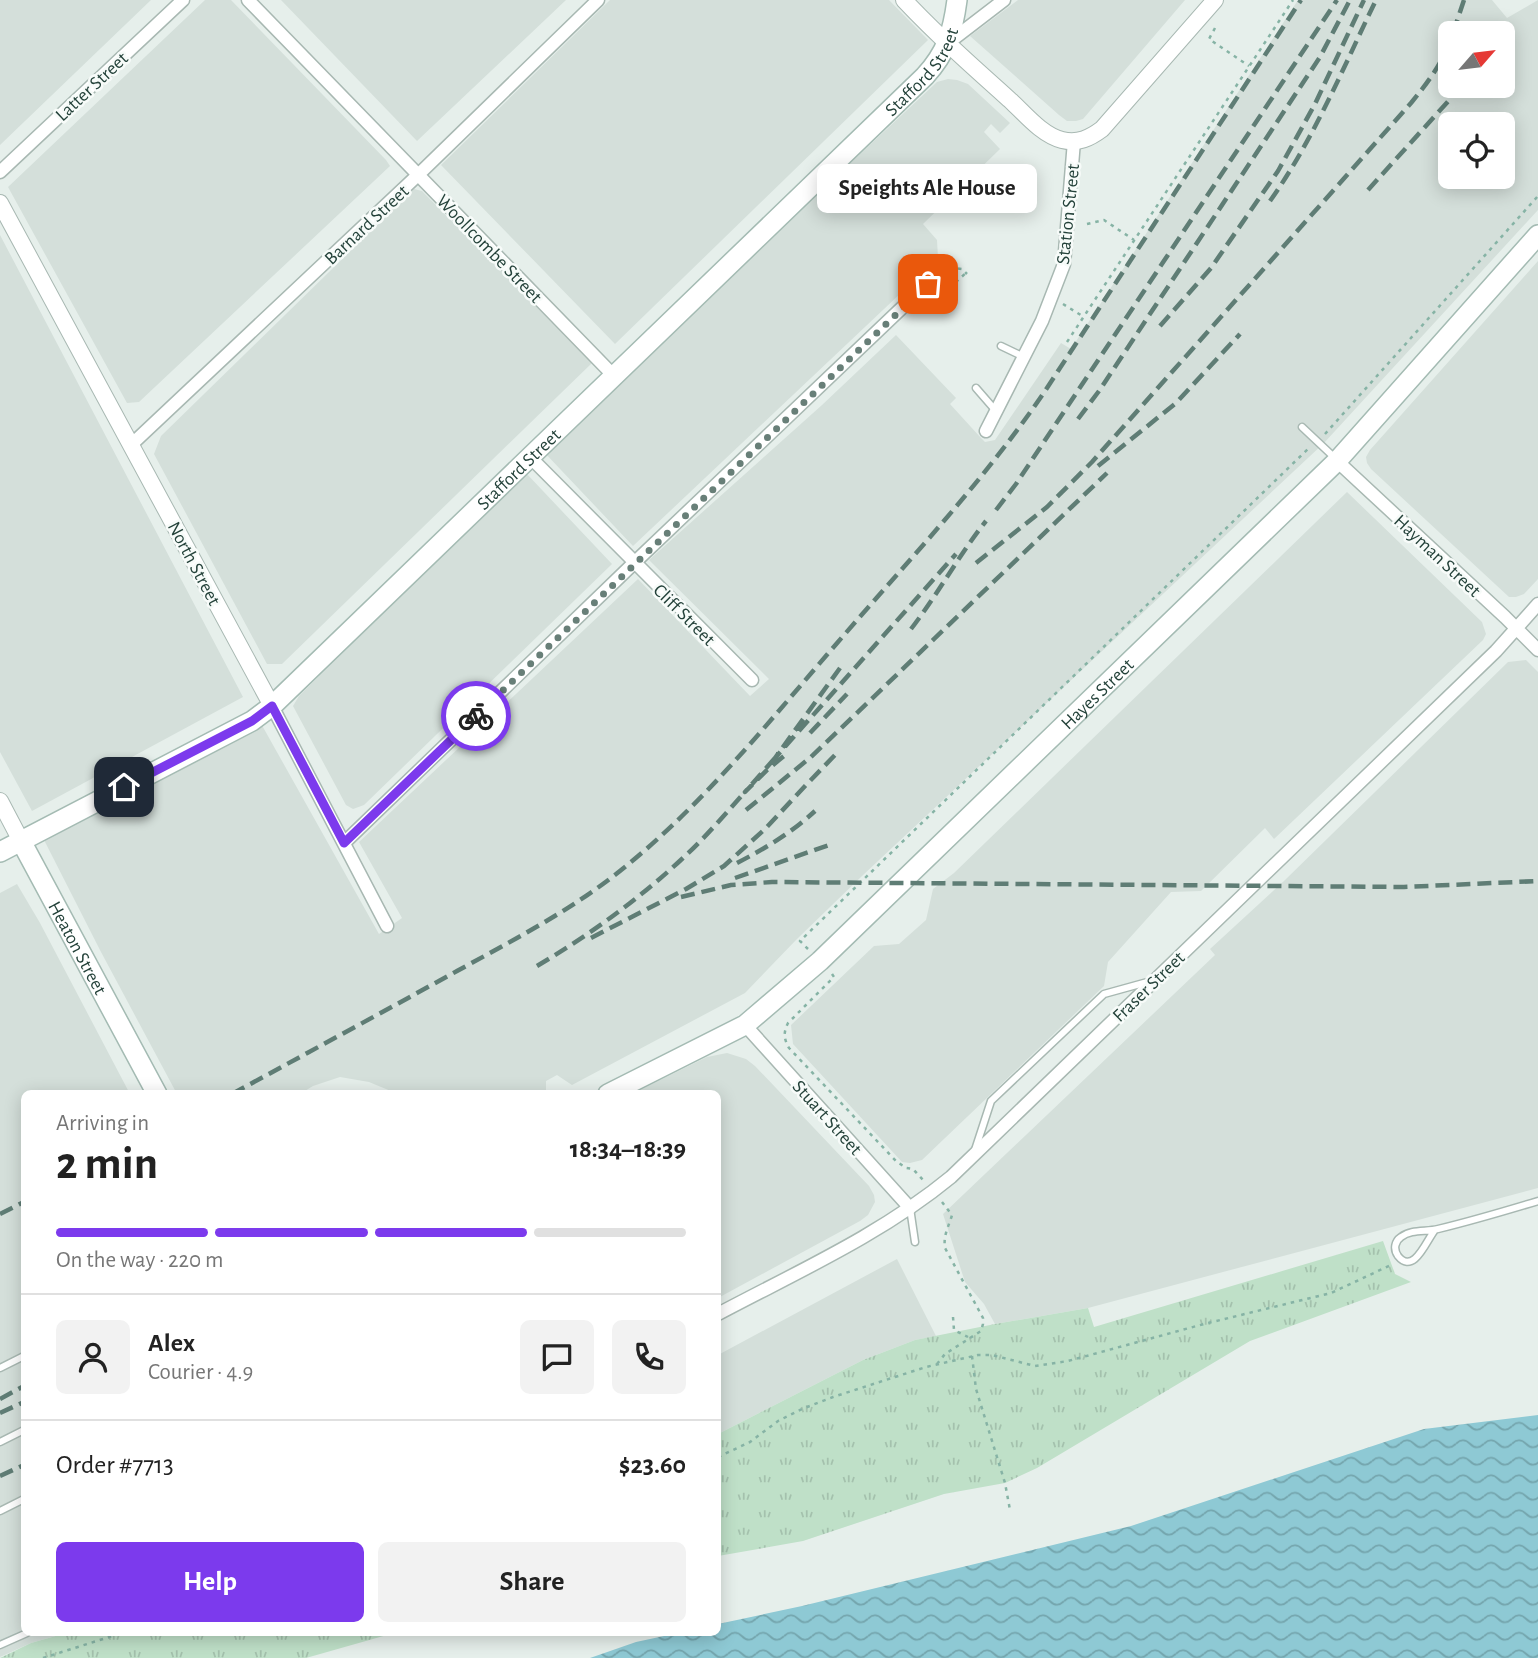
<!DOCTYPE html>
<meta charset="utf-8">
<style>
:root{--surface:#fff;--page:#f2f2f2;--text:#222;--muted:#767676;--line:#e0e0e0;--accent:#7c3aed}
body{margin:0;font-family:"Alegreya Sans",sans-serif;background:var(--page);color:var(--text);height:100vh;display:flex;flex-direction:column;font-size:26px;white-space:nowrap}
*{box-sizing:border-box;margin:0}
p{font-size:23px;color:var(--muted)}
.icon{flex:none;width:38px;height:38px;fill:none;stroke:currentColor;stroke-width:2;stroke-linecap:round;stroke-linejoin:round}
.map{position:relative;flex:1;overflow:hidden}
.side{position:absolute;left:21px;top:1090px;width:700px;height:546px;display:flex;flex-direction:column;background:var(--surface);border-radius:10px;box-shadow:0 4px 18px #0003}
.side>*{flex:none}
.needle{width:46px;rotate:62deg}
.tools{position:absolute;left:1438px;top:21px;display:grid;gap:14px}
.tools a{display:grid;place-items:center;width:77px;height:77px;border-radius:10px;background:var(--surface);box-shadow:0 4px 18px #0003;font-size:35px}
.pin{position:absolute;display:grid;place-items:center;width:60px;height:60px;color:#fff;margin:-30px;border-radius:14px;box-shadow:0 4px 10px #0006}
.courier{position:absolute;display:grid;place-items:center;width:70px;height:70px;margin:-35px;border:5px solid #7c3aed;border-radius:50%;background:#fff;color:#222;box-shadow:0 2px 9px #0007}
.bubble{position:absolute;height:49px;border-radius:10px;background:var(--surface);box-shadow:0 4px 18px #0003;font-size:23px;font-weight:600;line-height:49px;text-align:center}
.head em{font-style:normal;font-weight:600}
.head div{display:flex;flex-direction:column-reverse}
.head{display:flex;align-items:center;justify-content:space-between;height:119px;padding:0 35px}
h1{font-size:46px;font-weight:600;line-height:52px}
.bar{display:grid;grid-template-columns:repeat(4,1fr);gap:10px 7px;align-content:center;height:84px;padding:0 35px}
.bar i{height:9px;border-radius:5px;background:var(--line)}
.bar .active{background:var(--accent)}
.bar p{grid-column:span 4}
.line{display:flex;align-items:center;gap:18px;padding:0 35px;border-top:2px solid var(--line)}
.line div{flex:1}
.round{display:grid;place-items:center;flex:none;width:74px;height:74px;border-radius:10px;background:var(--page)}
.primary-button{display:flex;gap:14px;margin-top:auto;padding:14px 35px}
.primary-button a{flex:1;height:80px;border-radius:10px;background:var(--accent);color:#fff;font-size:28px;font-weight:600;line-height:80px;text-align:center}
.primary-button a+a{background:var(--page);color:var(--text)}
.map>svg:first-child{display:block}
.built{fill:#d4dfda;fill-rule:evenodd}
.grass{fill:url(#grass-tufts)}
.water{fill:url(#water-waves)}
.lines{fill:none;stroke-linecap:round;stroke-linejoin:round}
.service-casing{stroke:#a8b8b2;stroke-width:9}
.minor-casing{stroke:#a8b8b2;stroke-width:15}
.tertiary-casing{stroke:#a8b8b2;stroke-width:18}
.secondary-casing{stroke:#a4bbb3;stroke-width:22}
.path{stroke:#86b3a5;stroke-width:2.5;stroke-dasharray:3.5 5;stroke-linecap:butt}
.service{stroke:#fff;stroke-width:6}
.minor{stroke:#fff;stroke-width:12}
.tertiary{stroke:#fff;stroke-width:16}
.secondary{stroke:#fff;stroke-width:19}
.rail{stroke:#5f7d75;stroke-width:4.5;stroke-dasharray:14 7;stroke-linecap:butt}
.done{stroke:#687f78;stroke-width:7;stroke-dasharray:0 12.6}
.route{stroke:#7c3aed;stroke-width:9}
.labels{text-anchor:middle;stroke-width:5;stroke-linejoin:round;paint-order:stroke}
.street-label{font-size:19px;fill:#24423a;stroke:#f7fbf9}
</style>
<div class="map">
<svg width="1538" height="1658" viewBox="0 0 1538 1658">
<defs>
<pattern id="grass-tufts" width="24" height="20" patternUnits="userSpaceOnUse" patternTransform="scale(1.75)"><rect width="24" height="20" fill="#bfe0c8"/><path d="M3 7l-1-3M5 7V3M7 7l1-3M15 17l-1-3M17 17v-4M19 17l1-3" fill="none" stroke="#a4c1ad"/></pattern>
<pattern id="water-waves" width="16" height="10" patternUnits="userSpaceOnUse" patternTransform="scale(1.75)"><rect width="16" height="10" fill="#8ec9d4"/><path d="M0 5q4-4 8 0t8 0" fill="none" stroke="#74a5ad"/></pattern>
</defs>
<rect width="100%" height="100%" fill="#e6efeb"/>
<path class="built" d="M0 0H151L0 145Z
M205 0H231L386 160 390 166 139 402 127 403 8 187Z
M281 0H566L417 141Z
M610 0H889L928 40 615 344 441 165Z
M1018 0H1185L1083 119 1076 121H1067L1059 115 970 36Z
M1298 0H1492L1507 18 1538 0V210L1324 443 862 876 796 940 745 993 572 1085 557 1075 546 1081V1094H398L369 1082 340 1077 313 1086 300 1094H177L101 952 42 836 259 720 379 934 402 918 359 842 638 579 750 696 769 679 649 560 822 405 896 335 956 398 950 404 981 438 985 442 995 440 1061 343 1071 349ZM1451 33H1503V86H1451ZM1451 124H1503V177H1451Z
M948 79 957 80 968 84 1010 123 1000 133 991 124 984 132 1000 149 923 224 937 240 938 258 633 546 543 451 937 82Z
M414 189 422 191 592 363 282 664H267L154 454 161 436Z
M0 235 243 697 32 811 0 752Z
M1538 261V579L1524 594 1516 597H1509L1371 469 1367 463 1366 457 1370 450Z
M526 473 612 564 364 805 353 809 346 805 293 706 299 696Z
M1347 492 1482 622 1486 634 1483 640 1274 839 1265 828 1201 891 1171 892 1108 962 1104 986 922 1160 910 1163 902 1162 793 1044 791 1025 874 946 899 944 926 920 933 889 954 873Z
M1526 660 1538 672V1188L1088 1308 995 1324 984 1304 965 1282 943 1214 1215 955 1210 949 1285 880 1508 662Z
M17 884 40 923 130 1094H24V1633H66L31 1643 0 1657V893Z
M727 1053 746 1059 755 1066 869 1186 874 1195 875 1202 868 1215 860 1221 718 1298V1094H632L707 1057Z
M897 1259 936 1336 915 1340 863 1360 718 1434V1355Z"/>
<path class="grass" d="M1383 1241 1395 1274 1411 1282 1250 1341 1037 1468 1005 1483 944 1494 803 1541 718 1556V1434L863 1360 915 1340 995 1324 1088 1308 1094 1327Z
M66 1633H394L306 1658H0L31 1643Z"/>
<path class="water" d="M1538 1415V1658H590L636 1642 678 1633H718V1624L802 1606 1131 1526 1424 1429Z"/>
<g class="lines">
<defs>
<path id="service" d="M1001 346 1024 357
M976 388 996 411
M1302 427 1336 459
M975 1150 991 1101 1104 994 1151 981
M910 1208 915 1242
M1435 1230C1427 1239 1414 1276 1398 1256 1393 1249 1395 1241 1401 1237 1411 1229 1426 1232 1438 1229 1471 1221 1505 1211 1538 1201
M0 1368 24 1356
M0 1442 24 1430
M0 1511 24 1499
M0 1645 27 1633"/>
<path id="minor" d="M248 0 614 376
M948 43 1004 0
M0 172 183 0
M986 431 1042 321 1064 264 1074 141
M131 445 419 174 598 0
M531 458 752 680
M1337 461 1505 617 1538 650
M272 706 387 926
M344 843 634 563 928 283
M745 1025 910 1208
M718 1314C797 1272 882 1234 951 1177L1496 651 1538 604"/>
<path id="tertiary" d="M904 0C938 36 974 68 1011 101 1025 114 1042 135 1062 140 1078 144 1090 138 1102 129L1215 0
M0 203 272 706
M0 801 21 841"/>
<g id="secondary">
<path id="s1" d="M21 841 157 1094"/>
<path id="s2" d="M0 852 252 721 272 706 925 76C947 52 953 31 957 0"/>
<path id="s3" d="M608 1094 745 1025 820 961 1337 461 1538 235"/>
</g>
</defs>
<use href="#service" class="service-casing"/>
<use href="#minor" class="minor-casing"/>
<use href="#tertiary" class="tertiary-casing"/>
<use href="#secondary" class="secondary-casing"/>
<path class="path" d="M1215 28 1209 39 1249 66
M1087 224 1104 220 1134 240
M931 269 933 267 947 280 949 279 938 262 940 260 948 267 962 269 967 274
M954 292 948 289 966 273
M1063 304 1084 317
M1067 342 1293 0
M1325 434 1538 196
M808 949 800 941 1310 447
M832 974 834 977 788 1023C783 1033 784 1039 789 1048L896 1161 906 1168 913 1169 924 1181
M953 1317 954 1330 968 1337
M972 1356 976 1389 1005 1483 1010 1510
M937 1364 945 1354 981 1331 983 1324V1318L945 1248C943 1235 949 1226 952 1215L942 1202
M718 1457 750 1442 778 1421 802 1409 833 1397 926 1367 978 1355H992L1035 1366 1068 1361 1204 1324 1331 1293 1393 1264
M43 1658 122 1633"/>
<use href="#service" class="service"/>
<use href="#minor" class="minor"/>
<use href="#tertiary" class="tertiary"/>
<use href="#secondary" class="secondary"/>
<path class="rail" d="M1453 33 1464 0
M1368 190 1462 86
M1270 201C1314 139 1343 68 1376 0
M1160 326 1211 268 1278 171 1315 104 1364 0
M1078 419 1099 391 1320 57 1350 0
M1098 466 1176 403 1240 334
M996 510 1016 484 1337 0
M976 563 1047 507 1092 462 1411 103C1429 81 1440 66 1451 40
M911 629C938 594 959 555 986 521
M840 668 775 758 956 554
M810 733 847 694
M775 758 745 792 768 769 784 756
M746 810 811 757 1107 473
M737 863C766 848 791 833 815 811
M735 878 829 845
M681 897 731 885 772 882 1404 887 1538 881
M591 938 686 889 724 866 765 829 806 785 836 754
M537 966C589 935 638 900 683 858 705 838 725 814 745 792
M232 1094C307 1053 383 1012 457 971 508 943 560 916 607 881 696 814 765 726 838 642 908 561 982 483 1043 394L1301 0
M0 1214 24 1202
M0 1399 24 1386
M0 1413 24 1402
M0 1476 24 1465"/>
</g>
<g class="lines">
<path class="done" d="M476 716 928 284"/>
<path class="route" d="M124 787 252 721 272 706 344 843 476 716"/>
</g>
<g class="labels">
<g class="street-label">
<text dy="7" stroke="none"><textPath href="#s2" startOffset="1218">Stafford Street</textPath></text>
<text transform="translate(91 86) rotate(-43)" y="7">Latter Street</text>
<text transform="translate(1067 214) rotate(-84)" y="7">Station Street</text>
<text transform="translate(366 224) rotate(-43)" y="7">Barnard Street</text>
<text transform="translate(490 248) rotate(46)" y="7">Woollcombe Street</text>
<text dy="7" stroke="none"><textPath href="#s2" startOffset="651">Stafford Street</textPath></text>
<text transform="translate(1438 555) rotate(43)" y="7">Hayman Street</text>
<text transform="translate(195 563) rotate(62)" y="7">North Street</text>
<text transform="translate(685 614) rotate(45)" y="7">Cliff Street</text>
<text dy="7" stroke="none"><textPath href="#s3" startOffset="637">Hayes Street</textPath></text>
<text dy="7" stroke="none"><textPath href="#s1" startOffset="121">Heaton Street</textPath></text>
<text transform="translate(1148 986) rotate(-44)" y="7">Fraser Street</text>
<text transform="translate(828 1117) rotate(48)" y="7">Stuart Street</text>
</g>
</g>
</svg>
<div class="tools">
<a><svg class="needle" viewBox="-14 -14 28 28"><path d="M0-13l5 13h-10z" fill="#e53935"/><path d="M0 13l5-13h-10z" fill="#767676"/></svg></a>
<a><svg class="icon" aria-label="locate" viewBox="0 0 24 24"><circle cx="12" cy="12" r="6"/><path d="M12 2v4M12 18v4M2 12h4M18 12h4"/></svg></a>
</div>
<div class="pin" style="left:928px;top:284px;background:#ea580c"><svg class="icon" aria-label="bag" viewBox="0 0 24 24"><path d="M5 8h14l-1 12H6zM9 8a3 3 0 0 1 6 0"/></svg></div>
<div class="pin" style="left:124px;top:787px;background:#1f2937"><svg class="icon" aria-label="home" viewBox="0 0 24 24"><path d="M3 11l9-7 9 7M6 9v11h12V9"/></svg></div>
<div class="courier" style="left:476px;top:716px"><svg class="icon" aria-label="bike" viewBox="0 0 24 24"><circle cx="6" cy="16" r="4"/><circle cx="18" cy="16" r="4"/><path d="M6 16l4-8h5l3 8M10 8l3 8H6M13 5h3"/></svg></div>
<div class="bubble" style="left:817px;top:164px;width:220px">Speights Ale House</div>
<section class="side">
<div class="head"><div><h1>2 min</h1><p>Arriving in</p></div><em>18:34–18:39</em></div>
<div class="bar"><i class="active"></i><i class="active"></i><i class="active"></i><i></i><p>On the way · 220 m</p></div>
<div class="line" style="height:126px"><a class="round"><svg class="icon" aria-label="person" viewBox="0 0 24 24"><circle cx="12" cy="8" r="4"/><path d="M4 21q1-7 8-7t8 7"/></svg></a><div><b>Alex</b><p>Courier · 4.9</p></div><a class="round"><svg class="icon" aria-label="chat" viewBox="0 0 24 24"><path d="M4 5h16v11H9l-5 4z"/></svg></a><a class="round"><svg class="icon" aria-label="phone" viewBox="0 0 24 24"><path d="M5 4h4l2 5-3 2q2 4 5 5l2-3 5 2v4C11 20 4 13 5 4z"/></svg></a></div>
<div class="line" style="height:91px"><div>Order #7713</div><b>$23.60</b></div>
<div class="primary-button"><a>Help</a><a>Share</a></div>
</section>
</div>
